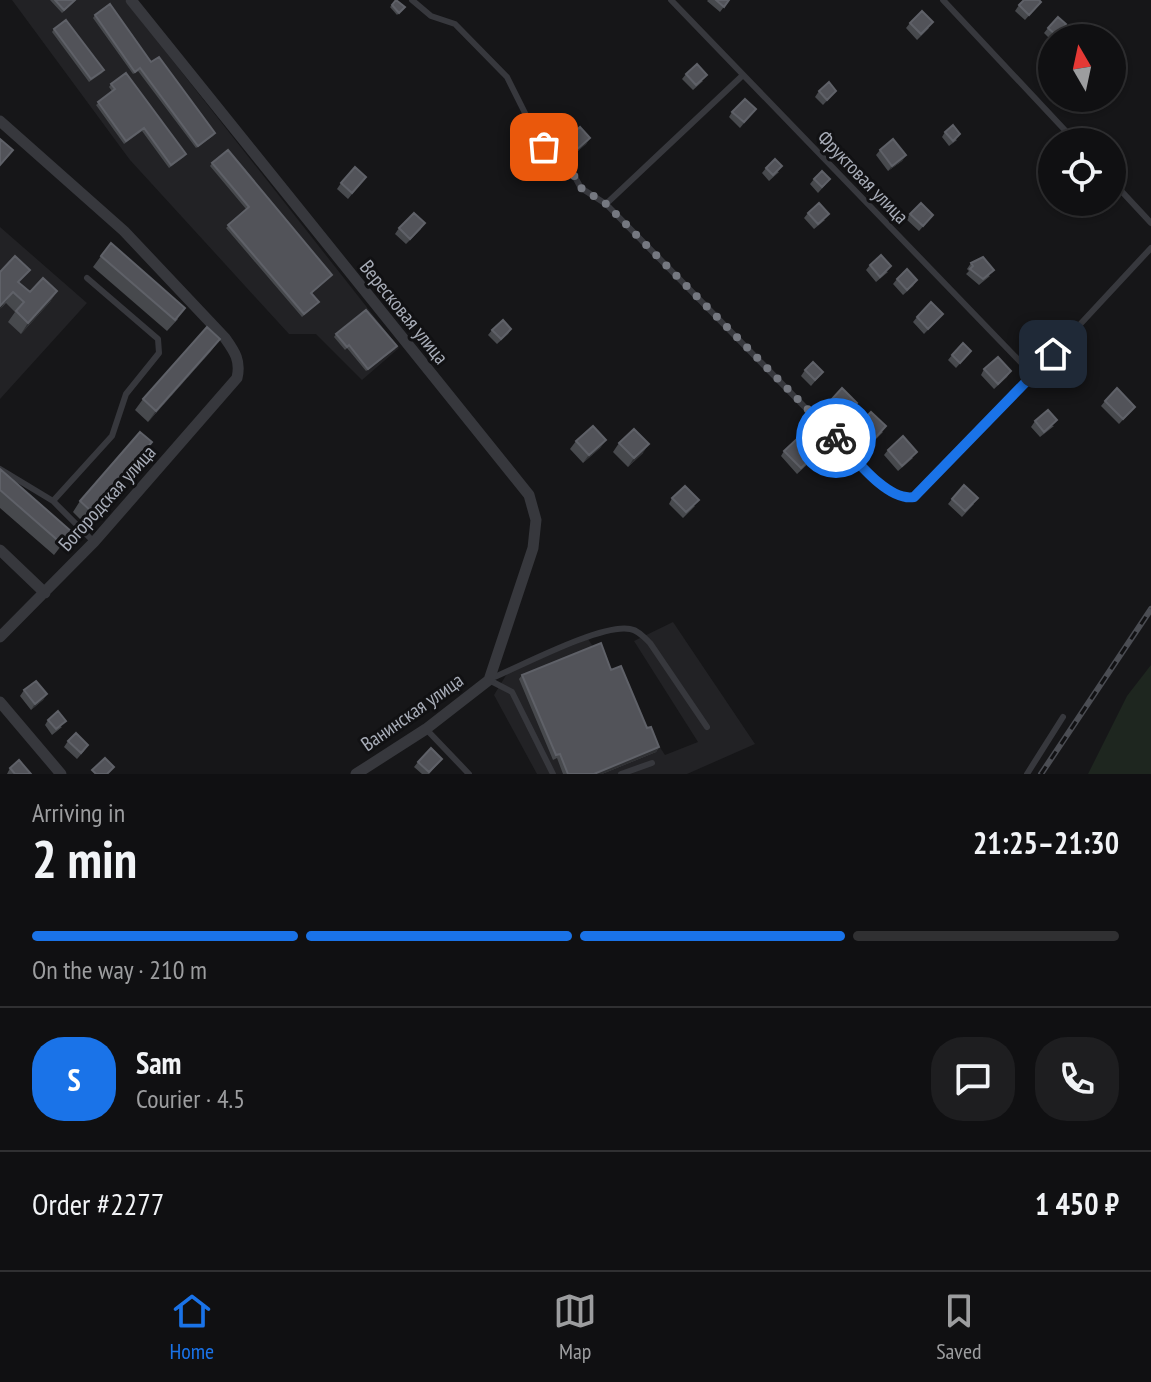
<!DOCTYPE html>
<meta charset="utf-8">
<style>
:root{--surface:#101012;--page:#1e1e20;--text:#f1f3f6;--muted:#9c9d9f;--line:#303032;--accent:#1a73e8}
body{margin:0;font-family:"PT Sans Narrow",sans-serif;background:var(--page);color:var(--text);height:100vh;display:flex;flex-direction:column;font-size:30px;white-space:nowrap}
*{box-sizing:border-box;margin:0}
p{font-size:26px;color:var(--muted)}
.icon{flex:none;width:44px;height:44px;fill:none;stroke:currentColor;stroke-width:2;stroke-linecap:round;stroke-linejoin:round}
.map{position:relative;height:774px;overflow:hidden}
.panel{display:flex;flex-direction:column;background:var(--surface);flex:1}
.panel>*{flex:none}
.needle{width:52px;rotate:351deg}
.tools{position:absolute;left:1038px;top:24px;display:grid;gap:16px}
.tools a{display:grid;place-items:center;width:88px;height:88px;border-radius:50%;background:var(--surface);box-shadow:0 2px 6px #0004,0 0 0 2px var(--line);font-size:40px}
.pin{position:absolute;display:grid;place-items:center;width:68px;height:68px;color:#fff;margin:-34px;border-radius:16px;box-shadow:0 4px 12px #0006}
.courier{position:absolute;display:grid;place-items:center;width:80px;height:80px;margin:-40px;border:6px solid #1a73e8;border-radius:50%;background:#fff;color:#222;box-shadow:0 2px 10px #0007}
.overview em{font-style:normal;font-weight:700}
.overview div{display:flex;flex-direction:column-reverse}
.overview{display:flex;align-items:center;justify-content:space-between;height:136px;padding:0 32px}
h1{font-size:52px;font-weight:700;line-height:60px}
.bar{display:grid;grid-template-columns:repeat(4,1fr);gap:12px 8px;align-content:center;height:96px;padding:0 32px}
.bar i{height:10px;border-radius:6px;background:var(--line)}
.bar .on{background:var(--accent)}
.bar p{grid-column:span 4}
.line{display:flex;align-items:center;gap:20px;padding:0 32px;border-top:2px solid var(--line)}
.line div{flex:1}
.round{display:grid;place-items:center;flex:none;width:84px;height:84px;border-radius:32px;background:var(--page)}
.tabs{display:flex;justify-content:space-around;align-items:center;height:112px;border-top:2px solid var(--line);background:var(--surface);font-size:22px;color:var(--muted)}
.tabs a{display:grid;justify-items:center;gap:4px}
.tabs .on{color:var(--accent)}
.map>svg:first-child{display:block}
.built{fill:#222225}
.green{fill:#1e261f}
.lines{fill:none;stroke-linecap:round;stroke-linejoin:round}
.lane{stroke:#37383d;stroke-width:6}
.street{stroke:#37383d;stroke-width:11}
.rail-casing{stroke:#4a4c52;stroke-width:6}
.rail{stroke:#111113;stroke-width:3;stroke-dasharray:9;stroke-linecap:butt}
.wall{fill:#47494d}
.shaded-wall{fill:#2f3033}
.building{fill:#525359;stroke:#5f6168;stroke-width:2}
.done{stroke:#757880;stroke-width:8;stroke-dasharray:0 14.4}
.route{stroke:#1a73e8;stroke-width:10}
.labels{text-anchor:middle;stroke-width:6;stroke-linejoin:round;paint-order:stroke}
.street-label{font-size:20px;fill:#a8adb8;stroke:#111113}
</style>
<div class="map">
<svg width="1151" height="774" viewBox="0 0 1151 774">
<rect width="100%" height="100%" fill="#161618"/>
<path class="built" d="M12 0H125L399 348 362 380 316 334H289L130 160Z
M0 227 87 303 0 399Z
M673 622 755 744 687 774H537L494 695 508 672 588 639 665 755 698 742 634 641Z"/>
<path class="green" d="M1151 665V774H1088L1127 696Z"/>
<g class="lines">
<path class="lane" d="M412 0 431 16 455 24 507 77 535 133 544 147 566 161 581 188 606 204 881 485 900 497H914L1033 375 1151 248
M671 0 1033 375
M943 0 1076 142
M1112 181 1151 223
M606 204 743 75
M0 469 53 501 112 436 126 394 159 353 158 339 87 278
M53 501 94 542
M490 679C519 667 602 623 630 629 638 630 644 637 650 643L707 727
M489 680 512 692 553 774
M426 729 469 774
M621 774 652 763
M1027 774 1063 717"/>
<path class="street" d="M131 0 529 495 536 520 533 548 489 680 426 729 356 774
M0 121 124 231 225 338C235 352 241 361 237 378L94 542 0 637
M0 550 45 593
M0 702 61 774"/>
<defs>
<path id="rail" d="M1041 774 1151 609"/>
</defs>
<use href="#rail" class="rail-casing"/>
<use href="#rail" class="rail"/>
</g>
<path class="wall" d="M50 0H76L62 13Z
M708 0H729L720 12 707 1Z
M1041 2 1025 20 1015 11 1019 5Z
M392 5 405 7 397 15 390 7Z
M95 15 151 62 215 133 213 136 196 148 138 71 133 74 93 18Z
M910 23 929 28 917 40 906 28Z
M1066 24 1054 38H1052V41L1044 33 1048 28Z
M54 29 104 70 102 73 89 82 52 32Z
M686 74 703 81 693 90 682 79Z
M111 84 186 154 184 157 169 168 142 131 124 144 96 105 112 91 109 87Z
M819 91H836L823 105 815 97Z
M1088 98H1106L1098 104 1096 102 1092 106 1087 99Z
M756 109 740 128 729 117 732 112Z
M945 132 957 140 949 146 942 137Z
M590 138 586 144 571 157 561 145 565 140Z
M880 150 906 155 902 161 888 171 876 155Z
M212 163 332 275 312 293 319 302 302 317 226 228 246 209 210 166Z
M766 168 779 172 769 181 762 173Z
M366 177 348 199 337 189 341 183Z
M814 179 826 184 818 193 810 184Z
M808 213 825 220 814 229 804 218Z
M910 214 929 220 919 231 906 219Z
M399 228 421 229 406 244 395 234Z
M101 256 178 319 167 331 93 267Z
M971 263 990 276 979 285 966 274 969 271 967 269Z
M870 265 888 272 876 282 866 270Z
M897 279 917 280 913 286 903 295 893 284Z
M20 283 30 292 57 291 50 302 21 334 8 322 15 312 6 303 0 309Z
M943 314 924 334 913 322 917 317Z
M511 329 508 334 497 344 488 335 492 330Z
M336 334 395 349 366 371 347 348 345 350 334 337Z
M212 350 148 422 135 410 143 399Z
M971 351 956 368 948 360 952 355Z
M984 369 1011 371 1007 377 994 389 981 375Z
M805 370 823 372 811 386 801 376Z
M832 399 857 403 843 419 828 404Z
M1105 401 1135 407 1119 424 1101 406Z
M1035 421 1054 426 1040 437 1031 427Z
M861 422 883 432 872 443 857 428Z
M606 440 600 448 583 463 570 449 576 441Z
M152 442 145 453 84 523 73 512 80 501Z
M619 443 643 453 628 467 613 452Z
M888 450 913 458 898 471 884 455Z
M784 451 810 462 797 474 781 456Z
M0 469 72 532 54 555 0 508Z
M672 498 695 506 683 518 669 504Z
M952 499 974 504 962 517 948 504Z
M611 670 659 747 656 752 602 774H563L557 758 553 760 519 679 522 675Z
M24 690 47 694 43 700 31 710 20 696Z
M48 720 62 727 52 735 45 725Z
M68 741 84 751 77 759 64 747Z
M442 759 429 774H422L414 767 418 762Z
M10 768 31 774H7Z"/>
<path class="shaded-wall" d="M590 138 586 144 571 157 575 151Z
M906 155 902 161 888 171 892 166Z
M57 291 50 302 21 334 28 323Z
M220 339 212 350 148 422 156 411Z
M606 440 600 448 583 463 589 455Z
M152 442 145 453 84 523 92 512Z
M649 444 643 453 628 467 634 458Z
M47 694 43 700 31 710 35 704Z
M659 747 656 752 602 774H594Z"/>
<path class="building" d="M55 0H75L64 10Z
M396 0 405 7 399 13 392 5Z
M716 0H729L724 7Z
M1024 0H1039L1041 2 1029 15 1019 5Z
M110 4 151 62 159 57 215 133 198 146 140 68 135 72 95 15Z
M922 11 933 22 921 34 910 23Z
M1058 17 1066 24 1056 35 1048 28Z
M66 20 104 70 91 79 54 29Z
M697 64 707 75 696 85 686 74Z
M126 73 186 154 171 165 144 128 126 141 98 102 115 89 111 84Z
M829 82 836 91 827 100 819 91Z
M745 99 756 109 744 122 732 112Z
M953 125 960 134 953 141 945 132Z
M580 127 590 138 575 151 565 140Z
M0 139 13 150 0 165Z
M893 139 906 155 892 166 880 150Z
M228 150 332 275 311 293 319 302 304 314 228 225 249 207 212 163Z
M775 159 782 166 773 175 766 168Z
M355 167 366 177 352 193 341 183Z
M822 171 830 179 822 187 814 179Z
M819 203 829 214 818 224 808 213Z
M921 203 933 215 923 226 910 214Z
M414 213 425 223 410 239 399 228Z
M111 243 185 308 175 320 101 256Z
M881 255 891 266 880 277 870 265Z
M15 256 30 270 18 282 30 292 43 278 57 291 28 323 16 311 24 302 13 292 0 306V272Z
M983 257 994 270 983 279 970 269 973 266 971 263Z
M907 269 917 280 907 290 897 279Z
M931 302 943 314 928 329 917 317Z
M366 310 397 346 368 369 349 345 347 347 336 334Z
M503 320 511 329 501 339 492 330Z
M207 327 220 339 156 411 143 399Z
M963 343 971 351 960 363 952 355Z
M998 357 1011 371 998 384 984 369Z
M813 362 823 372 815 380 805 370Z
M842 388 857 403 847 414 832 399Z
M1117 388 1135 407 1123 419 1105 401Z
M1048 410 1057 420 1044 432 1035 421Z
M871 412 886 426 876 437 861 422Z
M593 426 606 440 589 455 576 441Z
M634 429 649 444 634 458 619 443Z
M140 432 152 442 92 512 80 501Z
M903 436 917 452 902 466 888 450Z
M798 438 814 456 801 468 784 451Z
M0 469 72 532 62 544 0 490Z
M964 485 978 498 965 511 952 499Z
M685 486 699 500 686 512 672 498Z
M601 643 611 670 621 666 647 728 651 727 659 747 594 774H568L560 754 556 755 522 675Z
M36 681 47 694 35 704 24 690Z
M58 711 66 721 56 729 48 720Z
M76 733 88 745 81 753 68 741Z
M431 748 442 759 429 772 418 762Z
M105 758 114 767 107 774H96L92 770Z
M19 760 31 774H15L10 768Z"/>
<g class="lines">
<path class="done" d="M544 147 566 161 581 188 606 204 836 438"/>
<path class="route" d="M836 438C853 456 887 502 914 497L1053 354"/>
</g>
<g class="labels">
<g class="street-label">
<text transform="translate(863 177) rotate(46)" y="7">Фруктовая улица</text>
<text transform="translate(404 312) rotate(51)" y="7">Вересковая улица</text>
<text transform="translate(107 498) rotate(-48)" y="7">Богородская улица</text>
<text transform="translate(412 712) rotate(-35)" y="7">Ванинская улица</text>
</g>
</g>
</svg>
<div class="tools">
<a><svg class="needle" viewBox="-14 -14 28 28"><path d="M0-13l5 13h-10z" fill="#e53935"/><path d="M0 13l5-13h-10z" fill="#9c9d9f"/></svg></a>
<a><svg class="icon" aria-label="locate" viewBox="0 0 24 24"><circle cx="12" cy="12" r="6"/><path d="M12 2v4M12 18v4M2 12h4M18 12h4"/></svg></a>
</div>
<div class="pin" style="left:544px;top:147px;background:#ea580c"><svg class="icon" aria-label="bag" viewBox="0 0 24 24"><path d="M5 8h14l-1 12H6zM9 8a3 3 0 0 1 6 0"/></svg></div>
<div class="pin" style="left:1053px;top:354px;background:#1f2937"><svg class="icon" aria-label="home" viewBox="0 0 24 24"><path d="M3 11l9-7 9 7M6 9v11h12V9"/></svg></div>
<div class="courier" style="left:836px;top:438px"><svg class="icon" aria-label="bike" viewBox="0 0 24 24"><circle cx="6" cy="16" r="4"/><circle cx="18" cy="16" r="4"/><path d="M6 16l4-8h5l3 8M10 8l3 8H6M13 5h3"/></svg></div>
</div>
<section class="panel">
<div class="overview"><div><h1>2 min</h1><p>Arriving in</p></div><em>21:25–21:30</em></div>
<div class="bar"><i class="on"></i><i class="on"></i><i class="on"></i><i></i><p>On the way · 210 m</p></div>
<div class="line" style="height:144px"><b class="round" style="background:var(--accent);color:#fff">S</b><div><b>Sam</b><p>Courier · 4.5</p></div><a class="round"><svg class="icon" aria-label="chat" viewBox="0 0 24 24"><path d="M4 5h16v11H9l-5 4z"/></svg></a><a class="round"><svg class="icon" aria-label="phone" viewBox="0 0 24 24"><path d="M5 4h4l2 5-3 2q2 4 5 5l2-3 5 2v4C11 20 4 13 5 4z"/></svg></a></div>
<div class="line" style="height:104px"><div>Order #2277</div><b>1 450 ₽</b></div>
</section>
<nav class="tabs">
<a class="on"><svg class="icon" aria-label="home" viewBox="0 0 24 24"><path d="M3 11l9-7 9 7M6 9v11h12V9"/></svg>Home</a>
<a><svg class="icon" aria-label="map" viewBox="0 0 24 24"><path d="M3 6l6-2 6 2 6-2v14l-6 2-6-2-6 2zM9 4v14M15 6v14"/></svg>Map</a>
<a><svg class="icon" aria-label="saved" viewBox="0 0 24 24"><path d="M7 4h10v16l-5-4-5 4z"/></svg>Saved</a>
</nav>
